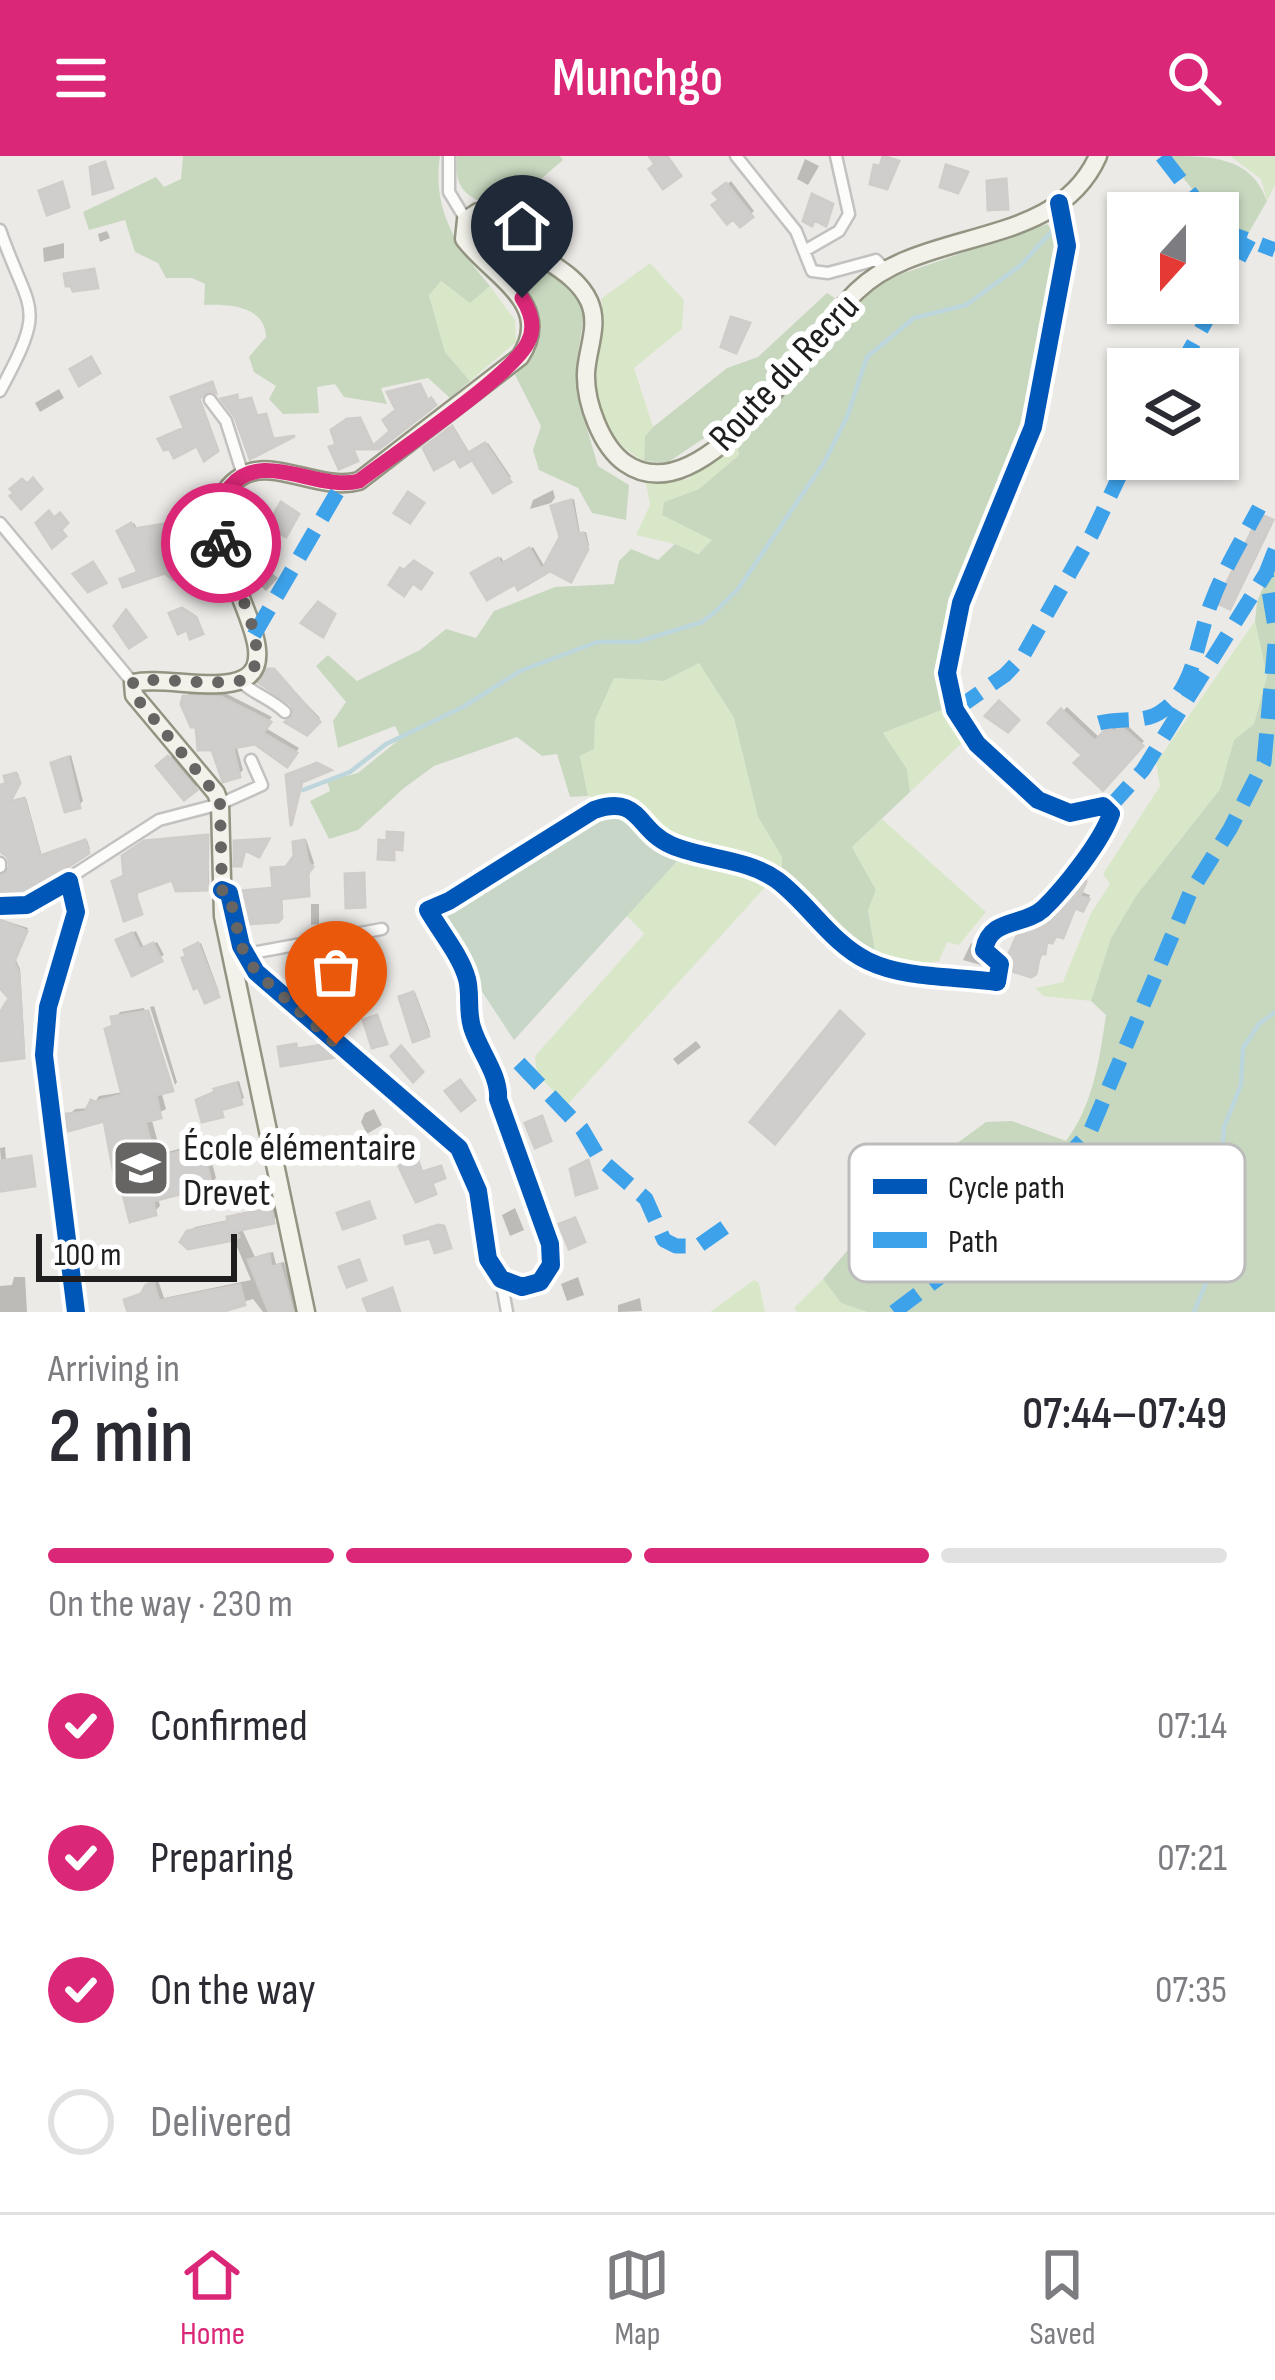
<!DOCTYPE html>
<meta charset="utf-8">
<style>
:root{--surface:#fff;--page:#f7f7f7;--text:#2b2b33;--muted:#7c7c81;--line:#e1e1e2;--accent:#db2777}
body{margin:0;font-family:"Sofia Sans Condensed",sans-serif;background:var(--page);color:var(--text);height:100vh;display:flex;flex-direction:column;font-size:45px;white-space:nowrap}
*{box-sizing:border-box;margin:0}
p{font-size:39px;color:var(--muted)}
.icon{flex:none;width:66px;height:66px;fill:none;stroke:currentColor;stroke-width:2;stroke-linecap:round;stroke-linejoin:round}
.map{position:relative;height:1156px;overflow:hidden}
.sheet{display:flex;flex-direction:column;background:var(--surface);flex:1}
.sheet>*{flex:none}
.needle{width:78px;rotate:201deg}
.buttons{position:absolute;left:1107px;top:36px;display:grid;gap:24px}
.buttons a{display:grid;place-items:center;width:132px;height:132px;border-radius:0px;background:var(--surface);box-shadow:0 3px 9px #0004;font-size:60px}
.scale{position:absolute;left:36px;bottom:30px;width:201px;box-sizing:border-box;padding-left:12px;border:6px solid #1e1e1e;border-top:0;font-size:33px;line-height:42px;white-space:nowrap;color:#1e1e1e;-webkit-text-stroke:9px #fff;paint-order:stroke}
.pin{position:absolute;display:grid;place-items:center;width:102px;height:102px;color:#fff;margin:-123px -51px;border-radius:50% 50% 50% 0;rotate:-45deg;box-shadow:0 0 12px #0007}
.pin .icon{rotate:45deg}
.courier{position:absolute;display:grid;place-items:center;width:120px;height:120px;margin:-60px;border:9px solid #db2777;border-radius:50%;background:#fff;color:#222;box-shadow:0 3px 15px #0007}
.head em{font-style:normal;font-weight:600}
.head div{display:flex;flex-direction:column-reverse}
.head{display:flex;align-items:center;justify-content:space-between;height:204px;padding:0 48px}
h1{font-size:78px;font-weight:600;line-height:90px}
.bar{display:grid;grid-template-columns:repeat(4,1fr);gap:18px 12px;align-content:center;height:144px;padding:0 48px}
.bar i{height:15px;border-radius:9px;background:var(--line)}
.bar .selected{background:var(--accent)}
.bar p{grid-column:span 4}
ol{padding:0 48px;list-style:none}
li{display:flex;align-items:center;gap:36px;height:132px}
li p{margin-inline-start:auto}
li .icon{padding:12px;border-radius:50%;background:var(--accent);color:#fff;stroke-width:4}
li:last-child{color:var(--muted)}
li i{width:66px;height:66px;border:6px solid var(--line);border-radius:50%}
header{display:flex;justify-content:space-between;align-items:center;height:156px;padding:0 48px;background:var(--accent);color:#fff;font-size:54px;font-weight:600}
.tab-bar{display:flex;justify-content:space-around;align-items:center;height:168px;border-top:3px solid var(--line);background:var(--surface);font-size:33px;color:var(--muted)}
.tab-bar a{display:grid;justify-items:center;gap:6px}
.tab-bar .selected{color:var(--accent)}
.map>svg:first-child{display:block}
.grass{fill:#d9e7c9}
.forest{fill:#c8d8bf}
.cemetery{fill:#c7d6c7}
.shadow{fill:#0003}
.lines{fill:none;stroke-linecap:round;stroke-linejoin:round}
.stream{stroke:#bdd6dc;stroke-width:4.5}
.building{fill:#d0cecc;stroke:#cfccc9;stroke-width:3}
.street-casing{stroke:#c3c2c1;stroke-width:15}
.secondary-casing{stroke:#939481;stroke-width:21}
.street{stroke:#fcfcfb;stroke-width:10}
.secondary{stroke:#f2f2eb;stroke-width:16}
.quiet{stroke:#3da2ea;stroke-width:15;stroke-dasharray:30 15;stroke-linecap:butt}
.cycleway-casing{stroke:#fff;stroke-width:26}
.cycleway{stroke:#0057b8;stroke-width:18}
.done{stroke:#666564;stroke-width:12;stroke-dasharray:0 21.6}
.route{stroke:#db2777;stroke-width:15}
.labels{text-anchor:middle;stroke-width:12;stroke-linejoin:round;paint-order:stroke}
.street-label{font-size:39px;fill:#1e1e1e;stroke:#fff}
.poi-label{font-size:39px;fill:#1e1e1e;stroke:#fff;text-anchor:start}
.key{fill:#fff;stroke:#bcbcbc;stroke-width:3}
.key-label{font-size:33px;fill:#1e1e1e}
</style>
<header><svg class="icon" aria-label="menu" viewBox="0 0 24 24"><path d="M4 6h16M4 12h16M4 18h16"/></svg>Munchgo<svg class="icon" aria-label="search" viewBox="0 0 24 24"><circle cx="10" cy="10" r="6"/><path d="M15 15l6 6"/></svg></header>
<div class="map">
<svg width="1275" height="1156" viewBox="0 0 1275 1156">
<rect width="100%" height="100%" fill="#eceae7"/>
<path class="grass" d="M1230 0H1275V29L1267 45 1261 23Z
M650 107 684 144 682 173 634 212 653 271 645 280 644 305C613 288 590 256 593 219 595 192 606 170 601 143Z
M440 125 470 146 490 130 515 164 516 186 470 225 445 196 429 139Z
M737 288 739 299 699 333 664 346 662 359 713 384 697 398 675 388 636 379 650 349 646 327 688 323Z
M1255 465 1267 520 1254 569 1234 584 1220 633 1136 740 1111 782 1091 845 1043 840 1035 832 1063 826 1091 757 1110 728 1103 718 1160 630 1156 607Z
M699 507 734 562 758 661 782 701V714C750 700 688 696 665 679 650 668 638 651 625 638L602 644 588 640 580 600 594 593 595 564 614 522 664 525Z
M944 553 965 584 910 636 907 613 883 577Z
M882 663 986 756 959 789 947 786 939 805 912 810 876 800 868 753 876 734 852 691Z
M659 689 743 711 770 726 567 949 537 918 535 900 644 778 626 759 679 703Z
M823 1123 841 1147 867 1156H797L794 1152Z
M754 1124 759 1127 765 1156H710Z"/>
<path class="forest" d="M183 0H440C432 53 456 91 490 130L470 147 441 125 429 139 445 196 470 225 450 242 428 222 381 232 387 248 344 241 335 228 317 231 319 257 283 258 269 243 276 230 254 216 249 201 266 181C265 150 230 148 204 149L205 128 192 122H166L158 107 135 96 125 64 89 74 83 56 156 21 164 31 181 23Z
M457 0H560L563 4 503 56C472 41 453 40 457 0Z
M1165 0C1211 0 1251 0 1267 45L1248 78H1235L1220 70 1218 57H1212Z
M1047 68 1056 79 1060 95C1048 164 1039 235 1016 301 989 380 922 465 944 553L883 577 907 613 910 636 852 691 876 734 868 754 876 800 854 789 782 714V701L758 661 734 562 699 507 664 525 614 522 595 564 594 593 580 600 588 640 570 641 557 598 542 600 517 581 434 610 404 632 358 674 329 683 310 645 330 635 327 625 358 617 401 582 395 570 338 592 333 565 346 546 316 510 328 499 357 525 420 494 446 473 476 482 494 455 555 431 614 428 619 405 631 393 658 404 675 388 698 398 712 384 662 359 664 346 699 333 739 299 737 288 766 259 850 151 878 126Z
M522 101 575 132 584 159 577 204 578 242 598 310 629 329 626 364 592 357 578 332 539 314 533 294 541 270 515 219C546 167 544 168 513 118Z
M827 137 835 142 743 256 667 307 644 305 645 280 653 271 727 212 758 201Z
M1275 402V1156H867L841 1147 823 1123 864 1075 883 1065 918 1035 926 1010 986 966 1012 965 1066 985C1093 950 1100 901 1106 859L1091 845 1111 782 1136 740 1220 633 1234 584 1254 568 1267 520 1255 465 1257 446Z"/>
<path class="cemetery" d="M599 655 630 656 666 697 670 694 679 703 514 884 450 787 438 760 440 754Z"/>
<path class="shadow" d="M805 3 819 10 808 29 797 23Z
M731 25 754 55 740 67 717 37Z
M107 75 110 82 100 86 98 78Z
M64 87V102L44 106 43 92Z
M214 226 215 233 207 231 199 239 218 291 205 301 187 271 176 240Z
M59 233 64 242 40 256 35 247Z
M454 271 471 299 488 287 511 321 494 333 473 298 470 301 426 293Z
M553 334 555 342 551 347 530 353 533 344Z
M574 343 580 377 586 376 589 389 573 420 570 423 550 412 519 430 516 423 488 440 475 418 501 401 505 408 533 391 546 413 563 381 554 351Z
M134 367 137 372 166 367 177 395 200 386 212 415 203 422 185 409 141 415 123 373Z
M265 411 278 422 266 435 254 424Z
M272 512 320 562 306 576 295 548 262 525Z
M190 537 227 538 272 561 264 571 299 592 291 603 255 585 236 588 243 614 239 618 199 567 186 541Z
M1067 551 1101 583 1114 569 1120 575 1126 568 1144 585 1103 630 1086 599 1052 567Z
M71 599 83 645 79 649 55 608Z
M172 600 197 630 185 640 160 610Z
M18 617 20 624 8 648 26 642 42 700 87 684 90 693 0 739V718L11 717V699L0 697V629Z
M209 678V728L206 731 174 720 137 734 140 756 127 719 128 698 149 684Z
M306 683 314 707 309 719 310 734 282 740 283 756 277 763 242 736 276 730 274 713 291 709 297 700 296 687Z
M1088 722 1082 736 1090 739 1086 748 1076 749 1062 779 1057 777 1049 782 1035 816 1021 777 1037 768 1046 771Z
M311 748H319V768L311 769Z
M0 763 28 772 15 802 20 813 25 896 0 902V858L13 842 0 828Z
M136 775 144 792 157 786 164 799 134 816 123 781Z
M201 787 219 836 217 838 189 799V793Z
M971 787 976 790 988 811 963 804Z
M415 836 430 876 428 878 404 840Z
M154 850 177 926 175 929 150 851Z
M144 852 170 933 161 935 166 953 151 961 161 998 189 990 194 982 205 979 216 1022 211 1027 158 1041 160 1050 154 1056 106 961 69 959 75 953 91 952 99 940 124 936 109 874 120 856Z
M696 885 701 891 678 909 673 903Z
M239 925 244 942 224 950 221 958 199 945 221 930Z
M374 953 382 969 367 978 361 966 365 957Z
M5 991 6 1003 32 1000 34 1027 3 1032 0 992Z
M276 1050 278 1059 273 1064 241 1071 255 1101 273 1096 276 1108 284 1106 300 1156H263L253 1143 223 1152 224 1156H131L127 1145 146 1135 158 1124 164 1142 251 1124 233 1081 189 1077 195 1071 228 1064 235 1058Z
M515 1052 524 1074 510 1080 502 1059Z
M14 1121H25L27 1156H0V1130L12 1129Z
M578 1121 584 1139 567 1145 561 1128Z
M640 1142 642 1155 618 1156V1149Z"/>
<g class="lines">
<path class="stream" d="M303 634 350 616 386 588 463 551 520 515 597 486H637L702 466 715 456 738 433 825 305 847 261 867 201 914 162 966 149 1021 109 1054 73
M1194 1156 1215 1105 1224 971 1241 929 1243 892 1259 868 1275 856"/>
</g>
<path class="building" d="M649 0H667L681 20 663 33 649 13 655 8Z
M883 0 899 5 887 33 870 28 874 9 880 10Z
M105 6 113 32 93 38 90 11Z
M946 9 968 16 958 37 940 31Z
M1006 23 1008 53 988 54 987 25Z
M62 26 69 51 47 59 39 35Z
M726 27 753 61 740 71 733 63 727 68 712 49 719 44 713 37Z
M812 38 833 48 826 70 814 64 812 70 803 65Z
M94 113 98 132 73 135 71 130H66L64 118Z
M731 161 750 167 736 197 721 191Z
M91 201 100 217 79 230 70 213Z
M212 226 216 237 208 235 199 243 218 295 204 305 197 290 174 302 169 292 164 294 158 283 184 272 171 241Z
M420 228 428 245 431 242 436 249 379 293H353L358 305 339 313 329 291 336 289 331 274 347 263 360 262 373 290 390 275 383 264 396 254 387 236Z
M237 239 238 245 251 242 257 260 266 258 273 283 295 280 250 303 235 261 221 243Z
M452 270 472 304 460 311 455 302 434 314 423 292Z
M485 287 511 326 493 337 468 297Z
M33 322 42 333 21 353 10 340 14 337 10 333 22 323 27 328Z
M408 336 424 347 410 367 394 357Z
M571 344 578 378 583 377 588 393 571 426 550 415 518 434 515 428 487 444 471 417 498 402 501 408 529 392 542 414 560 381 551 350Z
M281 346 299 358 286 381 267 370Z
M49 355 54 362 60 357 68 367 61 374 66 380 52 392 36 367Z
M1260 358 1273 364 1230 453 1217 447Z
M131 367 134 373 164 368 174 395 197 386 211 420 202 426 196 417 189 421 185 414 173 424 165 417 123 431 120 423 138 416 117 375Z
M414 405 432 417 421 433 413 427 404 440 389 429 400 412 404 414Z
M93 406 106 427 88 436 73 418Z
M318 446 335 458 323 481 301 467Z
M182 452 196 461 203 478 190 483 187 474 178 478 169 457Z
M126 454 146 481 129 492 114 470Z
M267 513H274L320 566 307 579 285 566 294 559 292 549 258 526Z
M183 540 221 541 271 566 263 577 297 597 287 611 255 588 233 592 240 621 223 626 212 594H198L196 571H191L181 548Z
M999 545 1019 564 1008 576 985 560Z
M1061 553 1095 585 1108 571 1114 576 1120 570 1143 590 1103 634 1074 607 1082 599 1048 567Z
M168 600 197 634 184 644 156 610Z
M68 601 80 652 65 656 51 607Z
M317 607 331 614 302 626 291 670 286 619Z
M16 617 20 627 10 646 24 642 40 700 85 684 89 697 24 739 0 740V721L10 711 8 701 0 695V629L6 628 4 620Z
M387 676 403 677 402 694 394 693V704L378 703 379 684 387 685Z
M208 679 207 734 176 735 172 724 135 737 142 758 124 765 112 725 124 720 122 700 144 685Z
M269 683 259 701 245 694 241 710H234V685Z
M304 684 308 706 313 711 308 717 309 740 280 743 282 762 278 766 246 768 239 735 273 732 271 712 286 711 294 700 293 686Z
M364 717 365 751 346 752 345 718Z
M1082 724 1086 726 1080 740 1089 743 1083 755 1075 752 1063 782 1056 780 1052 787 1047 785 1045 798H1040L1036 818 1031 821 1009 814 1007 802 1019 775 1031 771 1040 773Z
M0 764 27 775 14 806 19 817 24 902 0 905V857L9 842 0 832Z
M132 777 140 793 153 787 162 805 132 820 116 784Z
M198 787 219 841 205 847 198 831 194 833 182 802 186 800 184 794Z
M357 793 364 822 308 839 299 808 319 802 322 815 342 809 339 798Z
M413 836 429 880 413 886 399 841Z
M148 855 173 935 156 939 161 962 145 966 155 1002 187 994 185 987 200 983 212 1030 153 1045 156 1059 130 1066 119 1023 115 1024 104 965 68 975 66 958 85 956 91 944 95 946 122 939 105 873 113 870 111 861Z
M840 855 864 878 775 988 750 966Z
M377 859 387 888 372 892 363 864Z
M296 888 297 893 321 889 336 901 281 910 278 891Z
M401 890 423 916 413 926 391 900Z
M460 924 475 944 461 955 445 935Z
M236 927 242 948 221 954 223 961 202 966 196 944 215 936 214 933Z
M542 960 551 985 535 992 525 967Z
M413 990 422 1016 441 1010 445 1022 432 1027 436 1038 416 1046 393 998Z
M31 1000 35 1030 1 1035 0 1005Z
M588 1004 597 1032 576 1039 570 1013Z
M369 1046 375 1062 343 1073 337 1057Z
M271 1053 274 1067 236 1075 239 1081 229 1085 188 1093 180 1086 187 1075 228 1066 227 1061Z
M575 1062 585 1086 569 1093 559 1068Z
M438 1069 444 1070 451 1092 435 1097 430 1082 406 1088 404 1080Z
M269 1098 271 1111 280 1109 293 1156H269L248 1104Z
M359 1104 366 1124 347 1131 339 1111Z
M153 1126 159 1145 240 1129 245 1149 221 1156H128L124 1144 141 1138 146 1129Z
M392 1132 400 1156H368L363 1143Z"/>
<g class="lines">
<defs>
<path id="street" d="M449 0V36L466 64
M736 0 796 75 812 115 828 117 876 104 886 114
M0 74C30 160 48 146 0 235
M806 94 839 75 849 58 836 0
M210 244 226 265 243 319
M0 367 133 527
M240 525C255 539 270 542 285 556
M0 707V711
M69 725 76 756 48 851 44 899 76 1156
M225 735 229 737 241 790 256 816 459 992 478 1035 488 1103 501 1123 522 1131 540 1126 551 1109 550 1088 498 943C500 919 479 895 472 871 467 855 471 837 467 823 461 800 440 775 428 754L449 745 594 654C641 638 636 674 671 689 706 704 746 702 777 724 809 748 831 787 868 805 905 823 956 820 997 826L1000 808 984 794C990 761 1023 771 1043 753 1064 733 1102 685 1111 658L1103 650 1070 657 1038 644 977 588 955 554 947 517 961 447 1033 271 1067 90 1059 47
M0 750 27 749 159 664 220 648 262 629 251 604
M247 798 382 773
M501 1123 507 1156"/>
<path id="secondary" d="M306 1156 223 760 220 648 216 637 134 539 133 527C161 520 217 536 243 523 299 496 167 365 242 320 273 301 321 336 359 325L520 201C555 148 492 120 464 83L466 64 478 56C501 56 512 77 528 91 549 108 577 119 589 145 600 169 587 193 586 217 585 246 601 290 625 307 704 363 811 179 857 135 924 70 1056 95 1098 0"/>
</defs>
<use href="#street" class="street-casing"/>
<use href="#secondary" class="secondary-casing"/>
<use href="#street" class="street"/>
<use href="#secondary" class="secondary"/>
<path class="quiet" d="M1162 0 1206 57
M1218 73 1275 94
M1218 143 1249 83
M1179 213 1216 147
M1275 394 1266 417 1275 471
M254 479 342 328
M955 554 1005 519 1023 500 1092 378 1128 302
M1099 567C1119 561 1145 568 1162 555 1196 531 1197 480 1212 445 1224 413 1243 382 1259 352
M1109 652 1143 614 1266 417
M519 907 582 973 599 1002 646 1043 664 1084 676 1090H698L735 1064
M894 1156 984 1088 1090 976 1190 737 1230 673 1264 606 1275 488"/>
<defs>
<path id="cycleway" d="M222 734 229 737 241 790 256 816 459 992 478 1035 488 1103 501 1123 522 1131 540 1126 551 1109 550 1088 498 943C500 919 479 895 472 871 467 855 471 837 467 823 461 800 440 775 428 754L449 745 594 654C641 638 636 674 671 689 706 704 746 702 777 724 809 748 831 787 868 805 905 823 956 820 997 826L1000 808 984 794C990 761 1023 771 1043 753 1064 733 1102 685 1111 658L1103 650 1070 657 1038 644 977 588 955 554 947 517 961 447 1033 271 1067 90 1059 47
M0 750 27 749 69 725 76 756 48 851 44 899 76 1156"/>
</defs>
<use href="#cycleway" class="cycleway-casing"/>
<use href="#cycleway" class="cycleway"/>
</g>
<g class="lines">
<path class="done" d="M221 387C227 416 278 498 246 522 238 528 219 526 209 526 184 527 156 521 133 526L134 539 215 637 220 648 222 734 229 737 241 790 256 816 336 888"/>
<path class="route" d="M221 387C218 367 216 348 230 331 262 292 318 336 359 325 394 298 513 219 528 186 536 171 531 156 522 142"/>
</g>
<defs>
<symbol id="school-square" viewBox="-11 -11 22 22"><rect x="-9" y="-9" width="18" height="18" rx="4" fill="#666564" stroke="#fff"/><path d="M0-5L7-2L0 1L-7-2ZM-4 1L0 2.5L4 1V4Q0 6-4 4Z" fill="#fff"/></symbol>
</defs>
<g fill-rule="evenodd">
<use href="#school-square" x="108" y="979" width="66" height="66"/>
</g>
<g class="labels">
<g class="street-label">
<text transform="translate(783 215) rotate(-47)" y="14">Route du Recru</text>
</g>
<g class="poi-label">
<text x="183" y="1004">École élémentaire<tspan x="183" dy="45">Drevet</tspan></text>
</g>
</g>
<rect x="849" y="988" width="396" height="138" rx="18" class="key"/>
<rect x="873" y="1023" width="54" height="15" fill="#0057b8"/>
<rect x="873" y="1076" width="54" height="16" fill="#3da2ea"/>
<g class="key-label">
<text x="948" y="1042">Cycle path</text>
<text x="948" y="1096">Path</text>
</g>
</svg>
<div class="buttons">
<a><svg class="needle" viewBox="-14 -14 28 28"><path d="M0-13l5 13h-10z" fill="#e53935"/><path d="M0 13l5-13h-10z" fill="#7c7c81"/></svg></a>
<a><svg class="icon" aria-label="layers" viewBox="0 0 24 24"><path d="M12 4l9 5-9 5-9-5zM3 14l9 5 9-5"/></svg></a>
</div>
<div class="scale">100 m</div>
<div class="pin" style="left:336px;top:888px;background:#ea580c"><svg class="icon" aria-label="bag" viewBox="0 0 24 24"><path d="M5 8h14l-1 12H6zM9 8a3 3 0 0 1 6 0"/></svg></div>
<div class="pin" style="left:522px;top:142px;background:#1f2937"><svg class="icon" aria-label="home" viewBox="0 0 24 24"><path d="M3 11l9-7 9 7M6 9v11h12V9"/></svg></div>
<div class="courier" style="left:221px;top:387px"><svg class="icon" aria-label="bike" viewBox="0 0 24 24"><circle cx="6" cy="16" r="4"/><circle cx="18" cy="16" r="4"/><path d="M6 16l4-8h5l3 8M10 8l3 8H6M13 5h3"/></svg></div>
</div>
<section class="sheet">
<div class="head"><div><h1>2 min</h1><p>Arriving in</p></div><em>07:44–07:49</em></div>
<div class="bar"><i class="selected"></i><i class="selected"></i><i class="selected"></i><i></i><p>On the way · 230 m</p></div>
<ol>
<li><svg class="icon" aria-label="check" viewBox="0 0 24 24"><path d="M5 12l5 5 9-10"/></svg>Confirmed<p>07:14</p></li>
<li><svg class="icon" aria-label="check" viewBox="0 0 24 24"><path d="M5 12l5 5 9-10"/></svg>Preparing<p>07:21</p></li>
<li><svg class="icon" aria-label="check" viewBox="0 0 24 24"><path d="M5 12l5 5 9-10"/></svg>On the way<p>07:35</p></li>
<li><i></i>Delivered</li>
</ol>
</section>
<nav class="tab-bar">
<a class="selected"><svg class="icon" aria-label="home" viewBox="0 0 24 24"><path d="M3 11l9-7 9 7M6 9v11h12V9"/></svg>Home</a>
<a><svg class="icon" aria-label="map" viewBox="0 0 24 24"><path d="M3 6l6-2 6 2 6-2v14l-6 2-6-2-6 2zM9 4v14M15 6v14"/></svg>Map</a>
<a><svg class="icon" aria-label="saved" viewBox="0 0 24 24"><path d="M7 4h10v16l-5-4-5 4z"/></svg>Saved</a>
</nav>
